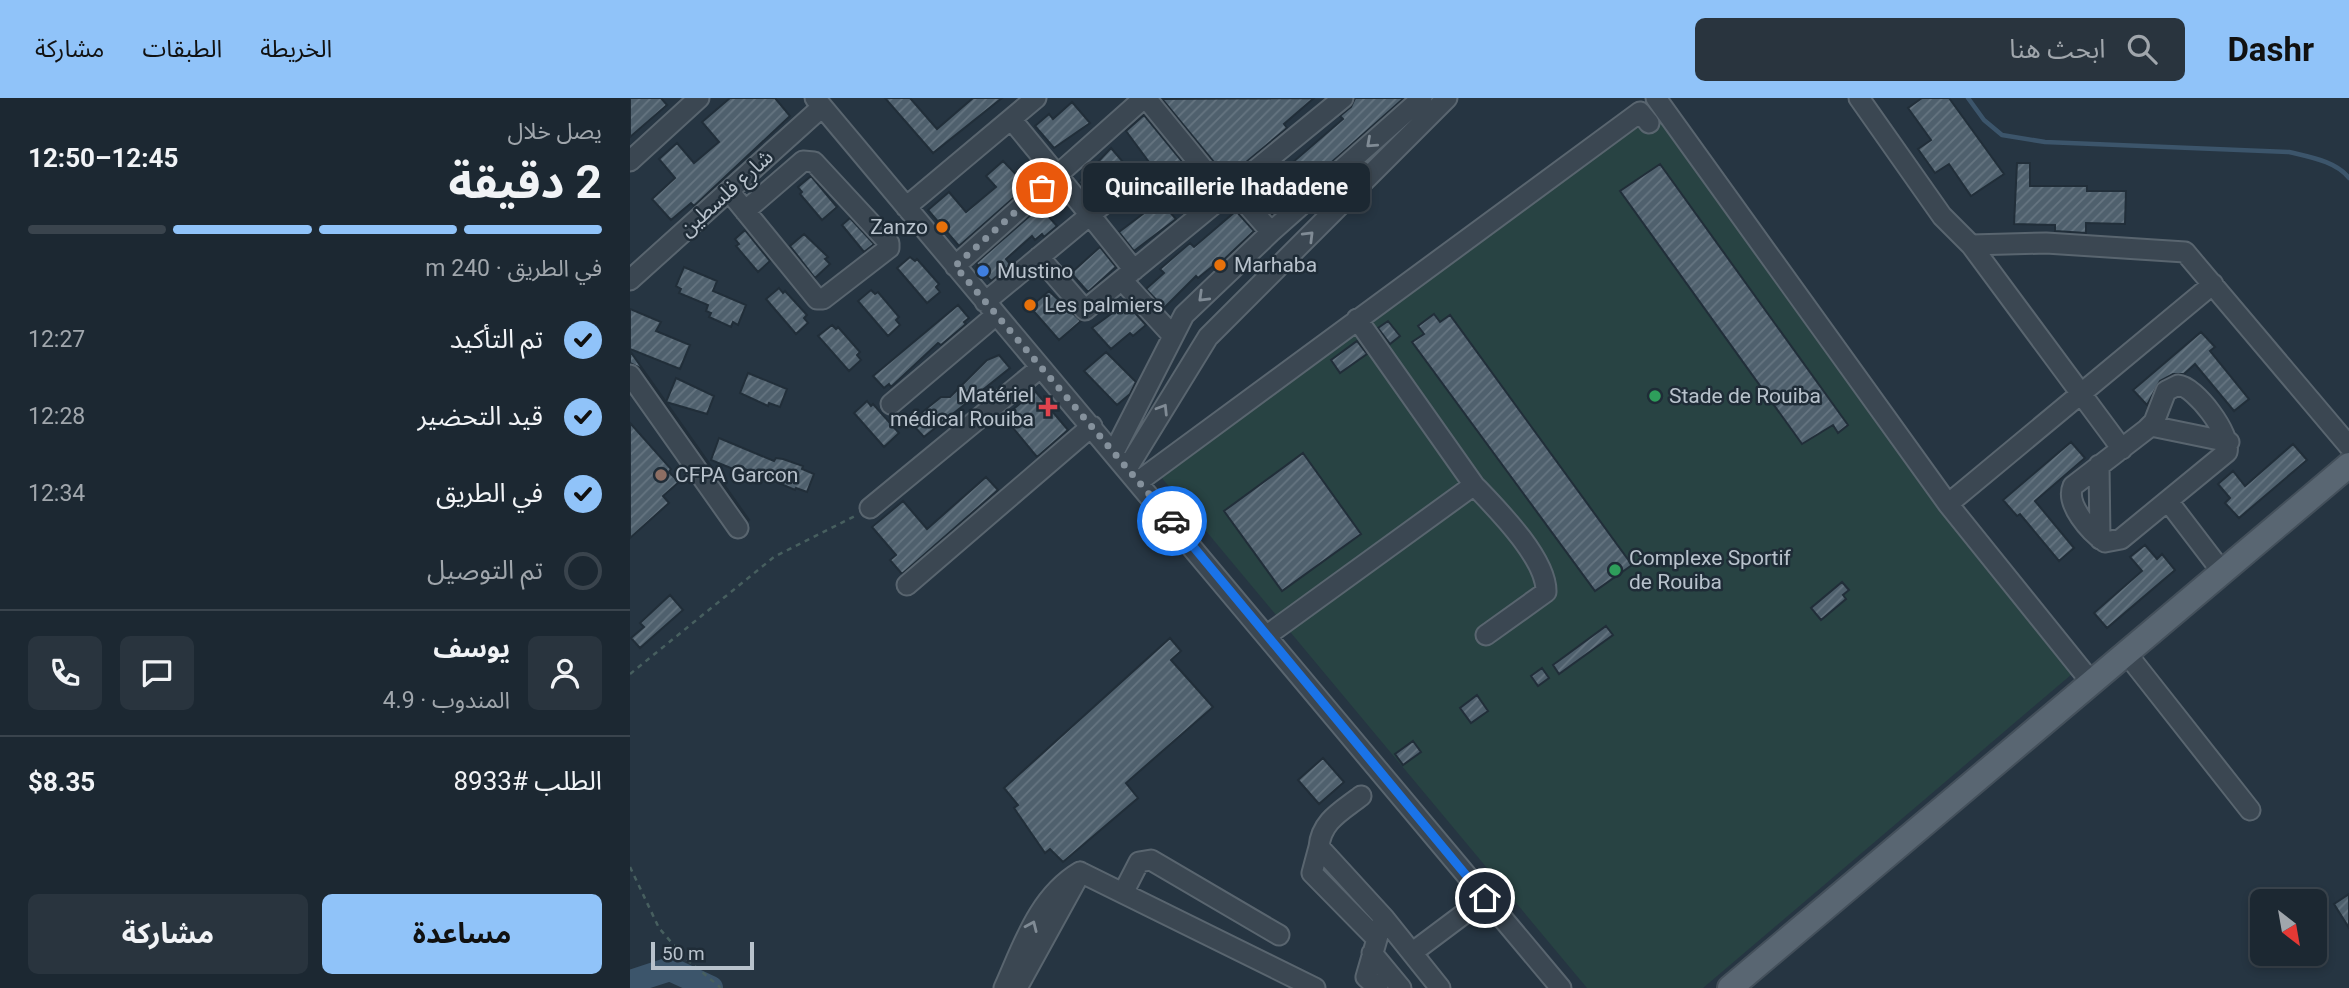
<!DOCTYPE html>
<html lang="ar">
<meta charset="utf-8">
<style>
:root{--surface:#1c2832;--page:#29343e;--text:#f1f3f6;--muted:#a0a6ac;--line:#3a444d;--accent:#90c3f9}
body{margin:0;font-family:Roboto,"Noto Sans Arabic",sans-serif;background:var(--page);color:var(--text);direction:rtl;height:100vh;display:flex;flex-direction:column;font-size:26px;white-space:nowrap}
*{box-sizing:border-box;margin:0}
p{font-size:23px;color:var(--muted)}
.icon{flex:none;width:38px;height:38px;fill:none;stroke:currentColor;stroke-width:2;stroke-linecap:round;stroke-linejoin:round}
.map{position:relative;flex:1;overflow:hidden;direction:ltr}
.side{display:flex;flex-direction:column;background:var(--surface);width:630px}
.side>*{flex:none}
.needle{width:46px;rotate:149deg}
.fabs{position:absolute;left:1620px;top:791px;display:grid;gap:14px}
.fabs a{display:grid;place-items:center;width:77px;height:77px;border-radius:10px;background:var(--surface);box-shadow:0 4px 10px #0003,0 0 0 2px var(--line);font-size:35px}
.scale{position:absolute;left:21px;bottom:18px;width:103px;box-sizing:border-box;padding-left:7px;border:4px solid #b8c2cc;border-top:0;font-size:19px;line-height:24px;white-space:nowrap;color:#b8c2cc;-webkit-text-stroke:5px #1f2c37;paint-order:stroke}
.pin{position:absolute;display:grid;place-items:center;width:60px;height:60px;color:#fff;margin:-30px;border:4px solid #fff;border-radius:50%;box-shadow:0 2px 7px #0007}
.courier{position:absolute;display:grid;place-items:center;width:70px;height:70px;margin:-35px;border:5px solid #1a73e8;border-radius:50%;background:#fff;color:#222;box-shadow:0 2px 9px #0007}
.bubble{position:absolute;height:49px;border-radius:10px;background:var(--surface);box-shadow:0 4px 10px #0003,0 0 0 2px var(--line);font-size:23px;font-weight:700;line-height:49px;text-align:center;direction:rtl}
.overview em{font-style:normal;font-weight:700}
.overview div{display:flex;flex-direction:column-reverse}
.overview{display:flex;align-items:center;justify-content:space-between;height:119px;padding:0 28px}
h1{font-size:46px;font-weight:700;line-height:52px}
.bar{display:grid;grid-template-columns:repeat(4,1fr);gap:10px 7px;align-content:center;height:84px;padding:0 28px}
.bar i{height:9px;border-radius:5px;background:var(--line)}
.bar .on{background:var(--accent)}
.bar p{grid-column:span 4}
.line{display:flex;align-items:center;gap:18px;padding:0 28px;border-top:2px solid var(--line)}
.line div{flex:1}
.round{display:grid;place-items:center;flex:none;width:74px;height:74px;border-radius:10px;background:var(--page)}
ol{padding:0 28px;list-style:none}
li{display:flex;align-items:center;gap:21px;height:77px}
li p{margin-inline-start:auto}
li .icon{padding:7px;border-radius:50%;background:var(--accent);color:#111;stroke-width:4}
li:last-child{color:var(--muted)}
li i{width:38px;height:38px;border:4px solid var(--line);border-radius:50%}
.primary-button{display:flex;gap:14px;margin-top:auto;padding:14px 28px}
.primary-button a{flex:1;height:80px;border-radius:10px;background:var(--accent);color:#111;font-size:28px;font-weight:700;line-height:80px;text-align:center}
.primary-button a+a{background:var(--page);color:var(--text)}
header{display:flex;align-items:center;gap:42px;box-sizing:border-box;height:98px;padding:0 35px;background:var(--accent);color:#111}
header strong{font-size:33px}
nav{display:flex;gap:38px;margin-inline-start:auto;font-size:24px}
.search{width:490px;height:63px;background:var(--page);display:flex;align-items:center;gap:18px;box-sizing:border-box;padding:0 24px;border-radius:10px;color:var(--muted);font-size:26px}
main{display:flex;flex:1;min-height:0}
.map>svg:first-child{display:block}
.pitch{fill:#284343}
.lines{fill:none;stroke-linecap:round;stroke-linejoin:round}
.stream{stroke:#3c556b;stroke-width:4.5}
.river{stroke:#3c556b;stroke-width:24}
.building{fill:url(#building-hatch);stroke:#212e39;stroke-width:2}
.minor-casing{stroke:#59656f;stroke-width:23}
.major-casing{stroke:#44505b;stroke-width:28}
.path{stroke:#475f5f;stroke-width:2.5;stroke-dasharray:5 5;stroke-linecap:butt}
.minor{stroke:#3b4752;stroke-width:19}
.major{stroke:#596672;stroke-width:24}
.oneway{stroke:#808b95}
.done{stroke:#85919c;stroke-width:7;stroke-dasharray:0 12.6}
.route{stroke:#1a73e8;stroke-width:9}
.food-dot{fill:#e8710a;stroke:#1f2c37;stroke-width:2.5}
.shop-dot{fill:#3f7fe0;stroke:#1f2c37;stroke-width:2.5}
.leisure-dot{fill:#2e9e5b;stroke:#1f2c37;stroke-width:2.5}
.health-dot{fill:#e0444e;stroke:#1f2c37;stroke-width:2.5}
.education-dot{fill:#8d6e63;stroke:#1f2c37;stroke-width:2.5}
.labels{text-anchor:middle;stroke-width:5;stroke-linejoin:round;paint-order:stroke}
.street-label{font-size:21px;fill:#b8c2cc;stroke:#1f2c37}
.poi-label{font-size:21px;fill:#b8c2cc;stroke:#1f2c37;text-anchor:start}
</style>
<header>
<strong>Dashr</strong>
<div class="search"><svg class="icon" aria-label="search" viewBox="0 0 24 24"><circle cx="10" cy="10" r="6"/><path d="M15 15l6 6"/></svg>ابحث هنا</div>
<nav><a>الخريطة</a><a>الطبقات</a><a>مشاركة</a></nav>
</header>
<main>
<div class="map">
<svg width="1719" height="890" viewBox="0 0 1719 890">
<defs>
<pattern id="building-hatch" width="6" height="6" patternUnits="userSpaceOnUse" patternTransform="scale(1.75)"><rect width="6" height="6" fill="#4f606d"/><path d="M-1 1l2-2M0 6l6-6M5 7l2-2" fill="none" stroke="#667581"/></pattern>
</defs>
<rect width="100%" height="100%" fill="#263542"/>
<path class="pitch" d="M1016 3 1268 351 1442 576 1073 890H957L521 367Z"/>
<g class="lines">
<path class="stream" d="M1338 0 1354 22 1372 37 1415 44 1659 54C1679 59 1706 63 1719 80"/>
<path class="river" d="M0 884 40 871 81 890"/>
</g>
<path class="building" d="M0 0H31L37 7 0 39Z
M100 0H145L160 18 64 108 61 105 41 122 22 101 45 80 29 61 47 45 64 65 89 44 72 24Z
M255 0H280L307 31 343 0H372L303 55Z
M684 0 654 26 657 30 597 80 532 1Z
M725 0H774L642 117 625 97 713 21 710 18 721 9Z
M1292 0H1319L1374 76 1341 98 1319 66 1305 75 1288 51 1301 42 1278 10Z
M442 4 460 25 424 50 405 28 419 16 423 21Z
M514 17 578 95 563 108 526 65 522 68 496 33Z
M481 50 499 71 462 99 449 84Z
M373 63 397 88 329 148 298 112 319 94 336 114 366 89 356 78Z
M1387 65H1400V88H1457V93H1496L1495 126 1456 125V135L1425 133V127L1384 126Z
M1030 66 1218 327 1208 335 1203 327 1172 346 990 93Z
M181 78 207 109 192 122 170 96 172 94 168 89Z
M530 103 546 121 504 153 489 134Z
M410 109 427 128 414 139 412 136 405 142 402 138 376 161 381 167 361 183 346 165Z
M606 113 624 133 586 169 584 167 568 180 566 178 534 210 516 191 534 175 530 171 560 145 564 149Z
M220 120 244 146 234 154 212 127Z
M115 132 140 163 128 174 106 148 109 146 105 141Z
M174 136 198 159 195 161 200 166 185 180 160 148Z
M470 149 486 169 458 194 441 175Z
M280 159 285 163 287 161 309 186 306 189 310 194 297 205 267 170Z
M54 169 87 183 83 193 116 207 108 227 103 224 101 229 79 219 81 215 76 213 78 207 49 195 51 191 46 188Z
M149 190 153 195 155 193 177 217 174 220 178 225 166 236 136 201Z
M241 192 245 196 248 194 269 219 266 222 270 227 258 238 228 203Z
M419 193 451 223 429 242 400 209Z
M496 205 516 227 503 238 500 235 481 251 462 230Z
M328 207 339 220 334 224 336 226 311 247 308 245 261 289 259 286 254 290 243 278Z
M0 211 31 224 26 233 60 247 50 271 0 251Z
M804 216 810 224 820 217 1002 467 965 493 782 244 794 236 788 228Z
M758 223 770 238 760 246 748 230Z
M202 227 206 231 208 229 230 254 227 257 231 262 219 273 188 238Z
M1571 234 1585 249 1580 253 1619 301 1604 313 1565 266 1554 276H1543L1530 283 1517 307 1503 292Z
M727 243 737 256 710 275 701 262Z
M0 253 119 422 118 423 10 270 0 265Z
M476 254 506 284 500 296 487 307 454 273Z
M369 257 380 270 294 339 283 327 287 322 285 320 311 299H320L357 262Z
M118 275 157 291 150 309 139 305 138 308 110 295Z
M46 280 84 298 77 316 36 304Z
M405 293 438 332 407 359 374 319Z
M237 303 241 308 243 306 269 335 254 349 224 315Z
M0 325 41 371 39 374 49 384 33 398 39 405 0 440Z
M89 340 144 363 146 360 153 361 173 368 172 371 184 376 177 394 166 390 165 392 121 373 110 370 108 373 81 362Z
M1441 344 1455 360 1405 403 1444 450 1429 463 1390 416 1387 418 1373 402Z
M1663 346 1677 362 1609 420 1595 405 1600 400 1588 386 1603 373 1615 388Z
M673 355 731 436 652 493 594 413Z
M356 379 368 392 272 476 260 462 266 457 242 429 273 403 297 431Z
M1515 447 1527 461 1532 456 1545 472 1477 530 1464 515 1512 473 1500 459Z
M1212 484 1219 492 1213 497 1216 501 1191 522 1181 510Z
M40 497 53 512 10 550 1 540 14 529 10 525Z
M976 528 983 537 929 576 923 567Z
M540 540 551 553 541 562 583 609 496 685 508 700 433 764 420 751 415 755 384 710 388 707 374 690Z
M912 570 919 580 908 588 901 578Z
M847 597 858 613 841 625 830 610Z
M783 643 791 654 773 667 765 656Z
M693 660 714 684 689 706 668 682Z
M1719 796V830L1704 806Z"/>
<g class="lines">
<defs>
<path id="minor" d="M185 0C434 296 682 593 931 890
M516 0 595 97
M1026 0 1318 406 1462 585
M1229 0 1312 118 1341 147 1416 145 1555 154 1719 348
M0 63 69 0
M503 82 460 117 504 172
M603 91 641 134
M99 93 187 201H193L259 150V145L184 64 173 63 115 113
M276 109 406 0
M1341 147 1492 351
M409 159 455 212 713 0
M325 168 514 0
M0 182 192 9
M492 182 543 238
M355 204 460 117 381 21
M0 277 108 430
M1548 287C1565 288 1602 337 1597 354L1491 441 1475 444C1460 434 1435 406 1443 388L1517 331 1524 324 1536 293Z
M261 306 366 217
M1521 328 1599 344
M484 354 554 217 641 134 792 0
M1469 367 1470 441
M498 369 578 239 817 0
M509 383 1010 14 1019 25
M844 387C867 411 917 461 916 494L856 537
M1538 403 1593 475
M1318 406 1583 186
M240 410 410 270
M277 487 462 328
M636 538 844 387 727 221
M1497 556 1620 712
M689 749C691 723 712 713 731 698
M450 774 685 890
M493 795 509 764 521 762 649 837
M745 839 682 775 689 749 754 820 810 890
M783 854 855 800
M742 855 771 890
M374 890C393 848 408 799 450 774
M387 890 447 781
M748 890 736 879 751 827"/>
<path id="major" d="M1100 890 1719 367"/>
</defs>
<use href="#minor" class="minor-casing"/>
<use href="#major" class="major-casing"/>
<path class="path" d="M0 576 144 459 225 418
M0 769 29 830 54 859 91 890"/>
<use href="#minor" class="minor"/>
<use href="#major" class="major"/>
</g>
<defs><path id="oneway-chevron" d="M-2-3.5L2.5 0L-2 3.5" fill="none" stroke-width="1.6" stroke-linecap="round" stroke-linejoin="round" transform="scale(1.75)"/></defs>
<g class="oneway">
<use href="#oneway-chevron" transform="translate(741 45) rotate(138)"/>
<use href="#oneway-chevron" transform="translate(679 138) rotate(-45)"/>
<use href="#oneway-chevron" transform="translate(573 199) rotate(136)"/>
<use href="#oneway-chevron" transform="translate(533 311) rotate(-58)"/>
<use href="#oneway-chevron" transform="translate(402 828) rotate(-66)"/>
</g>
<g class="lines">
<path class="done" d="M412 90 325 168 542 423"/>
<path class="route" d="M542 423 855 800"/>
</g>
<g class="food-dot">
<circle cx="312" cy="129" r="7"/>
<circle cx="590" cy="167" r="7"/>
<circle cx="400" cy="207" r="7"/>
</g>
<circle class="shop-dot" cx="353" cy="173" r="7"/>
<g class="leisure-dot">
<circle cx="1025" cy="298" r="7"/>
<circle cx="985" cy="472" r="7"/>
</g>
<path class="health-dot" d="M414.5 298.5h7v7h7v7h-7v7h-7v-7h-7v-7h7z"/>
<circle class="education-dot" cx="31" cy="377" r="7"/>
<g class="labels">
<g class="street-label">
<text transform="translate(96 95) rotate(-42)" y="7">شارع فلسطين</text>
</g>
<g class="poi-label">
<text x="298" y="136" text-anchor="end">Zanzo</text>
<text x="604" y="174">Marhaba</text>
<text x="367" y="180">Mustino</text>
<text x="414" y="214">Les palmiers</text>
<text x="404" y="304" text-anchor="end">Matériel<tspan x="404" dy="24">médical Rouiba</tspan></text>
<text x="1039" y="305">Stade de Rouiba</text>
<text x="45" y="384">CFPA Garcon</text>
<text x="999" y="467">Complexe Sportif<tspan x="999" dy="24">de Rouiba</tspan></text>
</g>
</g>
</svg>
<div class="fabs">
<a><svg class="needle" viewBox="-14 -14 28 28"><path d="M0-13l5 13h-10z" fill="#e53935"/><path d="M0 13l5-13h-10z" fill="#a0a6ac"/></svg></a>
</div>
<div class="scale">50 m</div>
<div class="pin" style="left:412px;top:90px;background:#ea580c"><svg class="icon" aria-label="bag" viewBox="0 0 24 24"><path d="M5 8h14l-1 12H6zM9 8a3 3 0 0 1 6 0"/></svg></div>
<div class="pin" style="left:855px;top:800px;background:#1f2937"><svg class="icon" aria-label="home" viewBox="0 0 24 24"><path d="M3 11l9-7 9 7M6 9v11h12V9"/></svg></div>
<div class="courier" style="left:542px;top:423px"><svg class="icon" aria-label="car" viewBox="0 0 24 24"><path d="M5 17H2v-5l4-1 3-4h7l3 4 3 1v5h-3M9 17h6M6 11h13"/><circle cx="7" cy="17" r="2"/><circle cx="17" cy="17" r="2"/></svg></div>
<div class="bubble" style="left:453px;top:65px;width:287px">Quincaillerie Ihadadene</div>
</div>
<section class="side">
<div class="overview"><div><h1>2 دقيقة</h1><p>يصل خلال</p></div><em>12:45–12:50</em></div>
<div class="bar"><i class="on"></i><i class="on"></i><i class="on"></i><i></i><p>في الطريق · 240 m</p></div>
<ol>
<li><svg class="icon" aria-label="check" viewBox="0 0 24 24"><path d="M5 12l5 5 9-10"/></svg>تم التأكيد<p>12:27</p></li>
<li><svg class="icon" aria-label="check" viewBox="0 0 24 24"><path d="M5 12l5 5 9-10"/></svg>قيد التحضير<p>12:28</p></li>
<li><svg class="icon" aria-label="check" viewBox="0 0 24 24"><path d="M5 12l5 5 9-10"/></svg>في الطريق<p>12:34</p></li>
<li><i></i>تم التوصيل</li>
</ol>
<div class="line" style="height:126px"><a class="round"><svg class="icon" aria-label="person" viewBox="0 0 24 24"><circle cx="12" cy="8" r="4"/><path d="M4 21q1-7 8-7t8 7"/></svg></a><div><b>يوسف</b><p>المندوب · 4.9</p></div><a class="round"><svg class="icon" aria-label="chat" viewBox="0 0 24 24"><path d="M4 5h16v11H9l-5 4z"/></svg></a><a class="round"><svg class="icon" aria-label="phone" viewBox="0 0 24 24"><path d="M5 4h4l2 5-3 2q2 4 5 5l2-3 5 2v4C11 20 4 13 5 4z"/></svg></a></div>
<div class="line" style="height:91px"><div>الطلب #8933</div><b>$8.35</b></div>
<div class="primary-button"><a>مساعدة</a><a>مشاركة</a></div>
</section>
</main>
